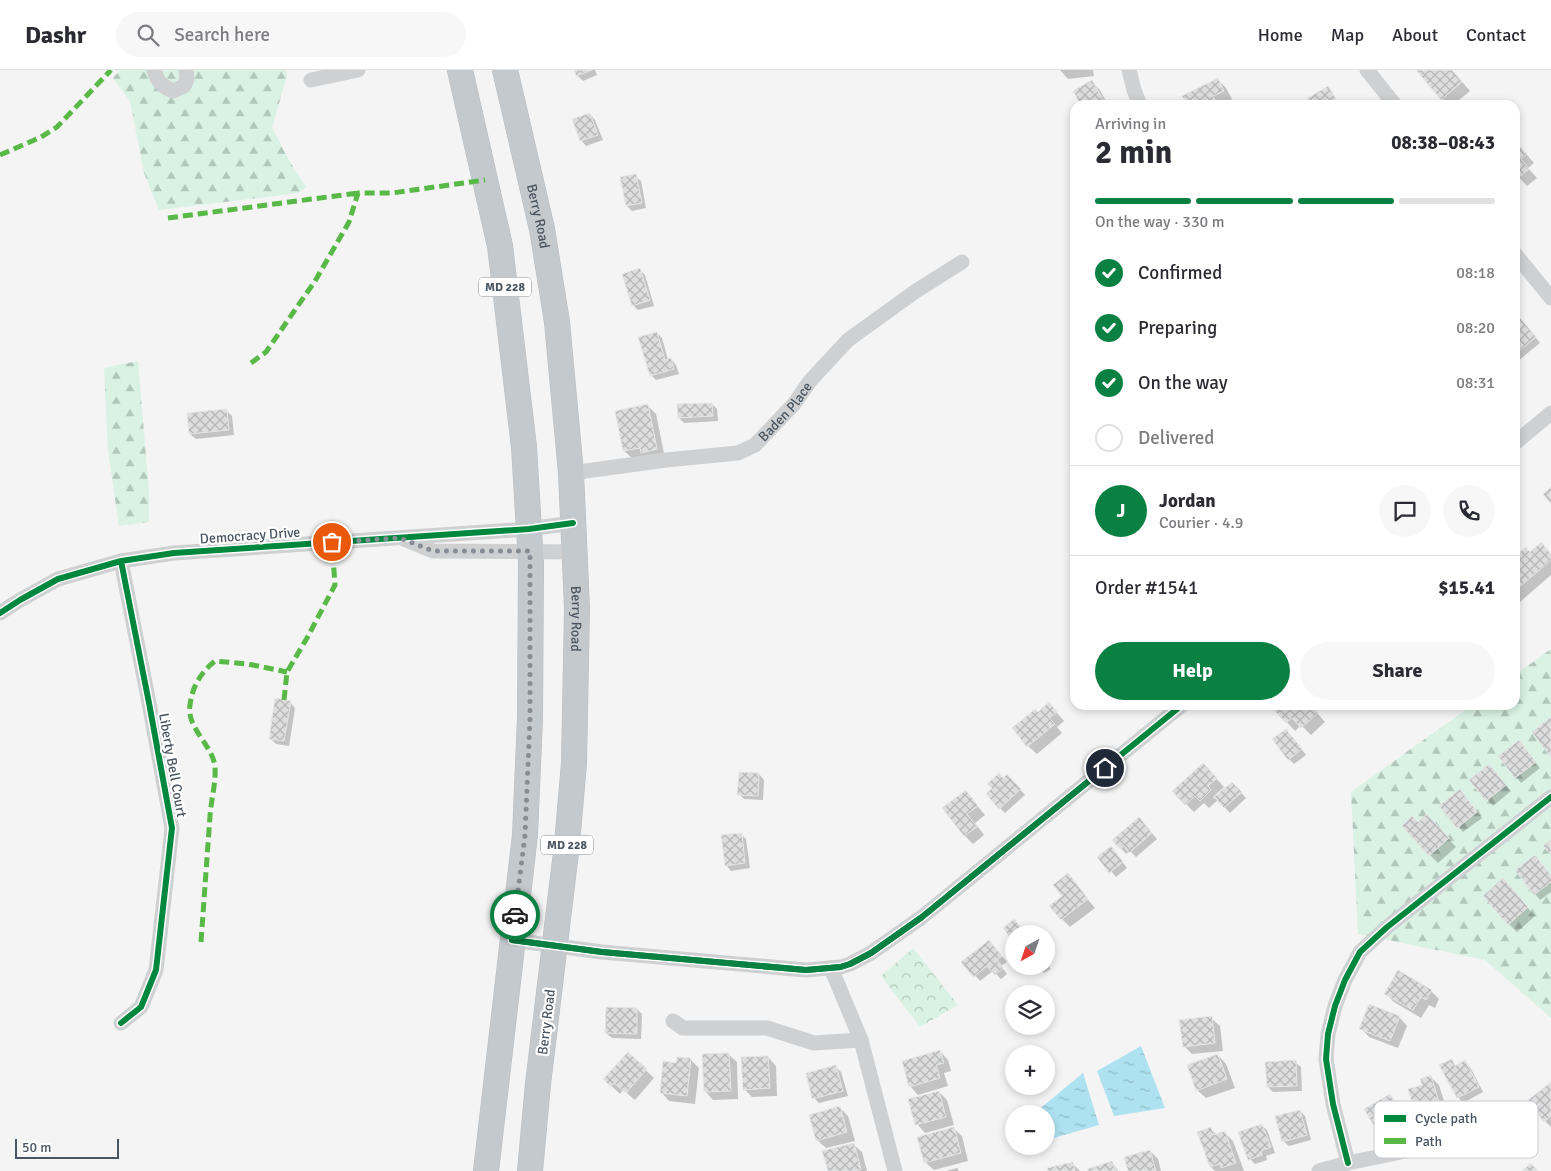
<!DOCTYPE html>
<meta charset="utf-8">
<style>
:root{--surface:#fff;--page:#f7f7f7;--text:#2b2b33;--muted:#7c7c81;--line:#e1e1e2;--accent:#0b8043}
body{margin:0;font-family:Signika,sans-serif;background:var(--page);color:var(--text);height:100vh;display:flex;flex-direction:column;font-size:19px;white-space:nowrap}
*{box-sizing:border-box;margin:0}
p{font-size:16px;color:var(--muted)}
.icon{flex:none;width:28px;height:28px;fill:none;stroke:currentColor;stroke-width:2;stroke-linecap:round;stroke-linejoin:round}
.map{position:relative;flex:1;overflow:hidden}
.details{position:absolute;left:1070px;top:30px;width:450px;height:610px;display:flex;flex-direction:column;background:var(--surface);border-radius:15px;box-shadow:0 2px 8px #0003}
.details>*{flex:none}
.needle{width:32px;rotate:220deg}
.tools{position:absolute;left:1005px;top:855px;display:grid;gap:10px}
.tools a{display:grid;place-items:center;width:50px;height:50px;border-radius:50%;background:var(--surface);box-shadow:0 2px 8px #0003;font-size:25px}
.scale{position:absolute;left:15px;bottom:12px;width:104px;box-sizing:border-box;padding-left:5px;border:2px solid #4a5661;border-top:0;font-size:14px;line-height:18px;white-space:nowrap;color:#4a5661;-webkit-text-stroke:4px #fff;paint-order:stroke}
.pin{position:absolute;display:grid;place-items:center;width:42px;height:42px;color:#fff;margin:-21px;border:2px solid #fff;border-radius:50%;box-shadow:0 1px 5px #0007}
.courier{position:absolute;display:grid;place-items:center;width:50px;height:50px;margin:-25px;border:4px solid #0b8043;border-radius:50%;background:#fff;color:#222;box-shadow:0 1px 6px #0007}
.summary em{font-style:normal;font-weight:800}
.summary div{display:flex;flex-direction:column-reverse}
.summary{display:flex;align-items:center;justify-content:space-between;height:85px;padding:0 25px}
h1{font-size:32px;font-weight:800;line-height:38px}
.bar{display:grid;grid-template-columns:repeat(4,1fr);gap:8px 5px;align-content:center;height:60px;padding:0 25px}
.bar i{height:6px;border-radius:4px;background:var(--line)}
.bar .active{background:var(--accent)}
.bar p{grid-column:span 4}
.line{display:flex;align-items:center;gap:12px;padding:0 25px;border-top:1px solid var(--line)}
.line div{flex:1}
.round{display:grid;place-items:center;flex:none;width:52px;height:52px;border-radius:26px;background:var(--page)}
ol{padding:0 25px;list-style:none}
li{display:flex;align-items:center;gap:15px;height:55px}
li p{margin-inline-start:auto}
li .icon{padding:5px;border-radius:50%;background:var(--accent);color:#fff;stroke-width:4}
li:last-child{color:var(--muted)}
li i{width:28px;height:28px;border:2px solid var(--line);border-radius:50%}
.cta{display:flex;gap:10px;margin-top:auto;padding:10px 25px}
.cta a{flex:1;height:58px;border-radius:30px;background:var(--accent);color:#fff;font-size:20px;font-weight:800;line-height:58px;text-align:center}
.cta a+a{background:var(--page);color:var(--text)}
header{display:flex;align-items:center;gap:30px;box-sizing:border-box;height:70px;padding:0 25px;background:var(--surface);border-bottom:1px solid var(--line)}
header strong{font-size:24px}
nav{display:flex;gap:28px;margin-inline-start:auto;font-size:18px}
.search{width:350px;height:45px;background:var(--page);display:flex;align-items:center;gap:12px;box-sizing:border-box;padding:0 18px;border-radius:28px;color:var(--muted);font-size:19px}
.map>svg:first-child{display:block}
.forest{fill:url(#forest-firs)}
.park{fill:url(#park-crowns)}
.water{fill:url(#water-ripples)}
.shadow{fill:#0003}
.building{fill:url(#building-cross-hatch);stroke:#e5e6e7}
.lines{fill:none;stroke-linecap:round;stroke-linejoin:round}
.trunk-casing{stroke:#b9bec3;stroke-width:26}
.minor{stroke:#ced0d2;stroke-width:15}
.trunk{stroke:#c4c9cd;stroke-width:25}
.quiet{stroke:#58b947;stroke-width:5;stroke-dasharray:10 5;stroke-linecap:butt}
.cycleway-casing{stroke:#fff;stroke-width:9}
.cycleway{stroke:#00873e;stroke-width:6}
.done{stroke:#868d94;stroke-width:5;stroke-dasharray:0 9}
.route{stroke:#0b8043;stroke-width:6}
.labels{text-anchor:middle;stroke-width:4.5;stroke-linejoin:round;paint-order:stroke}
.shield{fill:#fff;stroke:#808990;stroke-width:1}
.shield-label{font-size:12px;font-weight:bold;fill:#4a5661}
.street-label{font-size:14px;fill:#4a5661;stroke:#fff}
.key{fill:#fff;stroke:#c9ccd0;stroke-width:1}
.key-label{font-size:14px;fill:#4a5661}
</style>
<header>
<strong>Dashr</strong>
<div class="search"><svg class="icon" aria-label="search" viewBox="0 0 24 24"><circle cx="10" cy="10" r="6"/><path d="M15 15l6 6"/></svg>Search here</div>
<nav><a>Home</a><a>Map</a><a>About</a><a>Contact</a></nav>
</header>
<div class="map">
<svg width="1551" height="1101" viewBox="0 0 1551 1101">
<defs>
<pattern id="forest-firs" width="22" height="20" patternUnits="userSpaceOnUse" patternTransform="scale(1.25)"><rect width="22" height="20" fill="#d9f2e3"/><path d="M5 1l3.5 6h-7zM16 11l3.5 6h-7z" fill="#b2c7bb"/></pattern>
<pattern id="park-crowns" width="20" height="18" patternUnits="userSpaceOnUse" patternTransform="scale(1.25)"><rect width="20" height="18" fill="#d9f2e3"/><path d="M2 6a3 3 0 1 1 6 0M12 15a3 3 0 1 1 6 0" fill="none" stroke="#b2c7bb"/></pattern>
<pattern id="water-ripples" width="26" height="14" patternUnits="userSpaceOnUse" patternTransform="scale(1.25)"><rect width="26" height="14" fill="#aee2f0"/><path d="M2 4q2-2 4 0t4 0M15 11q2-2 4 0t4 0" fill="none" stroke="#90bac6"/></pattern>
<pattern id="building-cross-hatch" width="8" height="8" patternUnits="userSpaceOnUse" patternTransform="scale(1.25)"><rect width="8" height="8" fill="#ddddde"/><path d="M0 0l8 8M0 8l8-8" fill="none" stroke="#b5b6b7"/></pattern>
</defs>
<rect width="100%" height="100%" fill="#f4f4f4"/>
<path class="forest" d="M120 0H286L287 5 272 58 289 90 306 117 299 123 159 140 144 103 130 31 113 8Z
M138 291 149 422V452L119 456 108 380 104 298Z
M1551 579V948L1485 890 1358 864 1351 722 1472 635H1515V605Z"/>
<path class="park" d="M913 878 958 935 920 957 881 906Z"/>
<path class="water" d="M1141 976 1165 1038 1114 1046 1097 1001Z
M1083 1003 1099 1055 1050 1069 1046 1060V1044H1038L1037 1041Z"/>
<path class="shadow" d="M575 0H595L597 5 583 11 577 5Z
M1060 0H1093L1094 6 1068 9Z
M1418 0H1452L1470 21 1453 35H1448Z
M1218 10 1226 18 1232 29 1221 35H1188Z
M1092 12 1100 20 1108 35H1083Z
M590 44 595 50 603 70 586 76 581 70Z
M1515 71 1534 93 1528 98 1537 108 1527 116 1515 103Z
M635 106 641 111 646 138 632 141 627 136Z
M640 200 645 205 654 236 638 240 633 235Z
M1515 246 1522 250 1540 273 1518 291 1515 288Z
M657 263 662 268 668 290 671 289 676 295 679 304 656 310 651 305Z
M712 334 717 339 718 351 684 353 679 348Z
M648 336 656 344 665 388 633 389 624 381Z
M226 340 232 346 234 365 196 369 190 364Z
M1530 483 1551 484V505L1520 532 1515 527V488Z
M290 632 295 638 289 676 276 674 270 668Z
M1049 634 1064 651 1057 657 1062 663 1037 684 1028 676 1038 643Z
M1277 635H1310L1325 652 1311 665 1301 655 1295 661 1274 638Z
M1291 666 1306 685 1294 694 1289 689Z
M1524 677 1540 698 1521 713 1500 686Z
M1494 701 1511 721 1493 736 1471 710Z
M1211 703 1224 717 1213 727 1214 729 1232 713 1246 728 1230 743 1218 730 1209 738 1204 733 1194 742 1186 734Z
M759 704 764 710 763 730 744 729 739 724Z
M1003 710 1013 711 1025 725 1005 743 1000 738 993 718Z
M965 721 985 745 975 753 984 765 973 774 965 766 944 738Z
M1465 726 1482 748 1463 762 1441 736Z
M1144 754 1157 769 1136 787 1130 781 1126 784 1114 770Z
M1418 754H1435L1456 777 1438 793 1430 785Z
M741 764 746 769 750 798 731 801 726 795Z
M1116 783 1127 798 1116 807 1099 787Z
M1535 786 1551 805V822L1540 830 1516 800Z
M1067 805 1095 838 1070 857 1062 849Z
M1511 818 1535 846 1517 862 1509 854Z
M989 871 1007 892 1001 896 1007 904 1001 909 993 901 980 911 963 892Z
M1046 891 1051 899 1044 903 1041 901 1046 896Z
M1431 921 1439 929 1435 938 1429 935 1421 948 1394 932 1386 924Z
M637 939 642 944 641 969 612 968 606 963Z
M1399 947 1407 956 1398 978 1369 967 1361 958Z
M1211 948 1220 956 1223 981 1192 984 1184 976Z
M940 981 948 990 951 1001 944 1003 948 1016 918 1025 910 1016Z
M628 983 654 1008 635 1030 623 1020 620 1024 604 1009Z
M728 984 737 992 738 1029 713 1030 705 1021Z
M1218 985 1226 994 1235 1018 1206 1028 1197 1020Z
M768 987 776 996 777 1026 752 1027 744 1019Z
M690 989 699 998 695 1034 669 1031 661 1022 678 994Z
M1451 991 1457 996 1465 992 1470 997 1483 1022 1463 1033 1458 1027Z
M1295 992 1301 997 1302 1021 1273 1022 1268 1017Z
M836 997 841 1002 848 1026 819 1033 814 1028Z
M1431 1007 1439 1015 1449 1047 1431 1052 1432 1056 1426 1057 1418 1049 1423 1016Z
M1551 1014V1057L1545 1051Z
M939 1022 947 1030 954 1055 925 1063 917 1054Z
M1390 1026 1395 1031 1407 1052 1383 1065 1378 1060Z
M840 1038 848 1046 855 1071 826 1078 817 1070Z
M1300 1041 1305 1046 1311 1070 1289 1076 1283 1071Z
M1261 1055 1267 1060 1275 1083 1266 1086 1267 1090 1255 1094 1250 1089Z
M953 1058 962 1066 968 1091 934 1100 925 1092Z
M1210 1058 1217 1065 1224 1062 1233 1071 1244 1101H1215L1211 1097 1198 1063Z
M853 1074 862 1082 867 1101H829Z
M1150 1081 1158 1089 1161 1101H1129Z
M1112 1092 1118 1101H1089Z
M1073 1094 1080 1101H1049Z
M957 1098 959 1101H946Z"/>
<path class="building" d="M574 0H592L576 6Z
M1416 0H1452L1462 12 1441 30Z
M1218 8 1224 21 1213 26 1218 35H1187L1182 26Z
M1092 10 1106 35H1081L1073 21Z
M1328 16 1340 35H1312L1308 28Z
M590 43 598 65 580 71 572 49Z
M1515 71 1527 84 1521 89 1529 99 1518 108 1515 105Z
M636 104 642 133 626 136 620 107Z
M640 198 650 230 632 236 622 204Z
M1516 243 1536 267 1515 284V244Z
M657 262 665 290 671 288 674 299 650 306 638 267Z
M712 333 713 346 678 348 677 334Z
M648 334 657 379 641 383 640 378 623 381 615 341Z
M227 339 229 360 189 364 187 343Z
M1551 417V434L1543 424Z
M1541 472 1551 484V490L1515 521V486L1526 477 1530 482Z
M275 628 291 631 284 671 269 669Z
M1049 632 1057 642 1049 648 1055 654 1027 677 1012 658 1035 639 1038 642Z
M1275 635H1310L1318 643 1301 658 1292 648 1286 653 1272 638Z
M1551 647V686H1550L1532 662Z
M1286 659 1302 679 1288 690 1272 669Z
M1519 670 1536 692 1515 708 1498 686Z
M1203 693 1217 708 1208 716 1211 720 1200 731 1195 726 1185 735 1172 721Z
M1489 694 1506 715 1486 731 1469 710Z
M739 702 759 703 758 726 737 725Z
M999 703 1003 708 1007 704 1021 719 999 739 986 724 992 718 987 714Z
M1232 712 1242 722 1224 738 1214 727Z
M1460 719 1477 742 1457 758 1439 736Z
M966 720 978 736 967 744 977 757 964 766 942 738Z
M1427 744 1449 768 1429 786 1402 756 1412 746 1418 752Z
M1139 747 1152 763 1129 783 1124 776 1120 779 1112 770Z
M742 763 745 793 725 796 721 765Z
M1551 770V785L1543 776Z
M1111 776 1123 792 1109 803 1097 787Z
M1535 785 1551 805V812L1534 825 1515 800Z
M1068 803 1088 829 1061 850 1049 836 1062 826 1053 815Z
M1503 808 1528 837 1508 855 1483 826Z
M1014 849 1026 864H1014V872L1003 858Z
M989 870 1002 886 997 890 1003 898 995 905 987 896 973 907 961 892Z
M1046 890 1050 896 1040 902 1037 896H1046Z
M1398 900 1432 920 1426 930 1421 927 1413 940 1384 924Z
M1369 934 1400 946 1390 971 1359 959Z
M606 937 637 938V964L605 963Z
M1212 946 1215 973 1183 977 1179 950Z
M940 980 944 993 936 995 940 1008 909 1017 902 991Z
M628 982 647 999 626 1023 614 1013 611 1017 603 1009Z
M729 983 731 1021 704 1022 702 984Z
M1218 984 1227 1009 1196 1021 1187 995Z
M768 986 770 1018 743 1020 741 987Z
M677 987 691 988 687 1026 660 1023 663 991 676 993Z
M1452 989 1455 996 1465 990 1479 1017 1457 1028 1439 995Z
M1296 990 1297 1016 1267 1017 1265 992Z
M836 995 843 1021 812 1029 806 1003Z
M1431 1005 1441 1039 1424 1044V1047L1417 1050 1408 1019 1422 1015 1420 1009Z
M1551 1012V1046L1544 1052 1527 1031Z
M939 1021 946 1047 915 1055 908 1029Z
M1390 1024 1403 1046 1377 1061 1364 1039Z
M840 1036 847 1062 816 1071 809 1045Z
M1300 1040 1307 1065 1282 1072 1275 1046Z
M1262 1054 1271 1077 1261 1081 1262 1085 1248 1090 1238 1062Z
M954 1057 961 1083 924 1093 917 1067Z
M1211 1057 1214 1065 1225 1061 1236 1093 1221 1098 1220 1094 1210 1097 1197 1062Z
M854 1073 861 1099 853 1101H828L822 1081Z
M1150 1080 1156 1101H1128L1124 1087Z
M1112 1091 1116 1101H1088V1099Z
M1073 1092 1075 1101H1048L1047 1098Z
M1531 1093 1538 1101H1522Z"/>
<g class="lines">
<defs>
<g id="trunk">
<path d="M460 0 500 176 524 377 531 493 530 648 525 765 486 1101"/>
<path id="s2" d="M505 0 542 159 557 252 571 403 577 538 574 693 567 774 538 1014 530 1101"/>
</g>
</defs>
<use href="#trunk" class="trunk-casing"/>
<g class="minor">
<path d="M154 0C157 12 163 17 173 21L184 16 187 9 186 0"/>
<path d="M1129 0 1134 20 1140 35"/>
<path d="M1367 0 1395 35"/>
<path d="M311 10 358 0"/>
<path d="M1515 184 1551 228"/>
<path d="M1515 373 1551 343"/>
<path id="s1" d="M571 403 666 390 738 383 755 375 794 334 810 311 848 270 916 221 962 192"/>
<path d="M404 469 433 481 574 482"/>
<path d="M121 491 149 633 172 758 156 900 141 937 121 953"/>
<path d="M0 543 20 530 58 509 121 491 174 483 529 459 573 453"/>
<path d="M512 870 602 882 806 900 841 897 850 894 871 883 922 847 1182 635"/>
<path d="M831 898 861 970 895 1101"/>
<path d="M673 951 683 958H767L814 973 861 970"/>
<path d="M1348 1093 1333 1034 1326 989 1328 964 1335 936 1345 910 1360 882 1386 858 1551 727"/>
<path d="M1319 1101 1348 1093 1488 1064"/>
</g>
<use href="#trunk" class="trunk"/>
<path class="quiet" d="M0 85 41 67 57 57 111 0
M168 148 358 123
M251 293 266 282 315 211 349 152 358 123H392L485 110
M284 630 287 602 307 568 335 515 332 472
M201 872C204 830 207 788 210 746 211 730 216 714 215 697 213 675 186 658 190 635 192 617 201 602 215 591L248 594 287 602"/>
<defs>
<path id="cycleway" d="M121 491 149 633 172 758 156 900 141 937 121 953
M0 543 20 530 58 509 121 491 174 483 529 459 573 453
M512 870 602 882 806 900 841 897 850 894 871 883 922 847 1182 635
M1348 1093 1333 1034 1326 989 1328 964 1335 936 1345 910 1360 882 1386 858 1551 727"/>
</defs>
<use href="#cycleway" class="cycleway-casing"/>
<use href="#cycleway" class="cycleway"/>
</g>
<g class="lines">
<path class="done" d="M332 472 400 468 433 481H530V648L525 765 515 845"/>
<path class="route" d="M515 845 512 870 602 882 806 900 840 897 850 894 871 883 922 847 1105 698"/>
</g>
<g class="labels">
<g class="shield">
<rect x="479" y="207.5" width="52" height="19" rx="4"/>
<rect x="541" y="765.5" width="52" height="19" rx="4"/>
</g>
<g class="shield-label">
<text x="505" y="221">MD 228</text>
<text x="567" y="779">MD 228</text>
</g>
<g class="street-label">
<text dy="5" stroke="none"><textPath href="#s2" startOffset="150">Berry Road</textPath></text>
<text dy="5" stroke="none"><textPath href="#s1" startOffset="232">Baden Place</textPath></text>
<text transform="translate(250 465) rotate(-4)" y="5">Democracy Drive</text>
<text dy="5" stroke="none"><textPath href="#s2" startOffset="555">Berry Road</textPath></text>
<text transform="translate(173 695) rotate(80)" y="5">Liberty Bell Court</text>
<text transform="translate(546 952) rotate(-83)" y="5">Berry Road</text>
</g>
</g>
<rect x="1374" y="1031" width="164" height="57" rx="8" class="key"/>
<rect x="1384" y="1045" width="22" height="7" fill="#00873e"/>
<rect x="1384" y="1068" width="22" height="6" fill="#58b947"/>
<g class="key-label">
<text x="1415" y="1053">Cycle path</text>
<text x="1415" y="1076">Path</text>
</g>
</svg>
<div class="tools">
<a><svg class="needle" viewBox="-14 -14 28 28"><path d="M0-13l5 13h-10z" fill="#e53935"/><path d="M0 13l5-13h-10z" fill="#7c7c81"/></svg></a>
<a><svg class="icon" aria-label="layers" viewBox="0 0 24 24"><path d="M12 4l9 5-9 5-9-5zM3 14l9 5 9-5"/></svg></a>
<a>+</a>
<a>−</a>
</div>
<div class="scale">50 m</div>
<div class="pin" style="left:332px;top:472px;background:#ea580c"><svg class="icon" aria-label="bag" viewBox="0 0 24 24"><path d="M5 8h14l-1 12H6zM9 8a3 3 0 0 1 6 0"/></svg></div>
<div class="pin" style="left:1105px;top:698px;background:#1f2937"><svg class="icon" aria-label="home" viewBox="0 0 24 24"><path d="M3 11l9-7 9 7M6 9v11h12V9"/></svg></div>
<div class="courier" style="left:515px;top:845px"><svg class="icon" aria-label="car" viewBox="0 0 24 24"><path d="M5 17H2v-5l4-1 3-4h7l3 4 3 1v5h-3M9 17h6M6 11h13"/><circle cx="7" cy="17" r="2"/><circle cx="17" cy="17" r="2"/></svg></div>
<section class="details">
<div class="summary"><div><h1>2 min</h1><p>Arriving in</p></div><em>08:38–08:43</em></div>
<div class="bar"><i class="active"></i><i class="active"></i><i class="active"></i><i></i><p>On the way · 330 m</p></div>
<ol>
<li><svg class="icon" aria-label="check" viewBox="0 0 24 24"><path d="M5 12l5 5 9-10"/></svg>Confirmed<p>08:18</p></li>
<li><svg class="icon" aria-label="check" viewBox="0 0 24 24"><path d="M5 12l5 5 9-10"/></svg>Preparing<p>08:20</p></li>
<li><svg class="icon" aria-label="check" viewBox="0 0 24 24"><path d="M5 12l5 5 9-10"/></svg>On the way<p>08:31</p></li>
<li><i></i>Delivered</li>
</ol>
<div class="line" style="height:90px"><b class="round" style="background:var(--accent);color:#fff">J</b><div><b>Jordan</b><p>Courier · 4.9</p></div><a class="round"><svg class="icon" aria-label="chat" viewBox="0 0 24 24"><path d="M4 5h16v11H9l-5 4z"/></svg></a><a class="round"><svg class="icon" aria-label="phone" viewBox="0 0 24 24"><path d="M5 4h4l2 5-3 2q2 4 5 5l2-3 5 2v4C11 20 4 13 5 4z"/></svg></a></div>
<div class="line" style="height:65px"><div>Order #1541</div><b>$15.41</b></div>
<div class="cta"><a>Help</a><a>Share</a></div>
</section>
</div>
